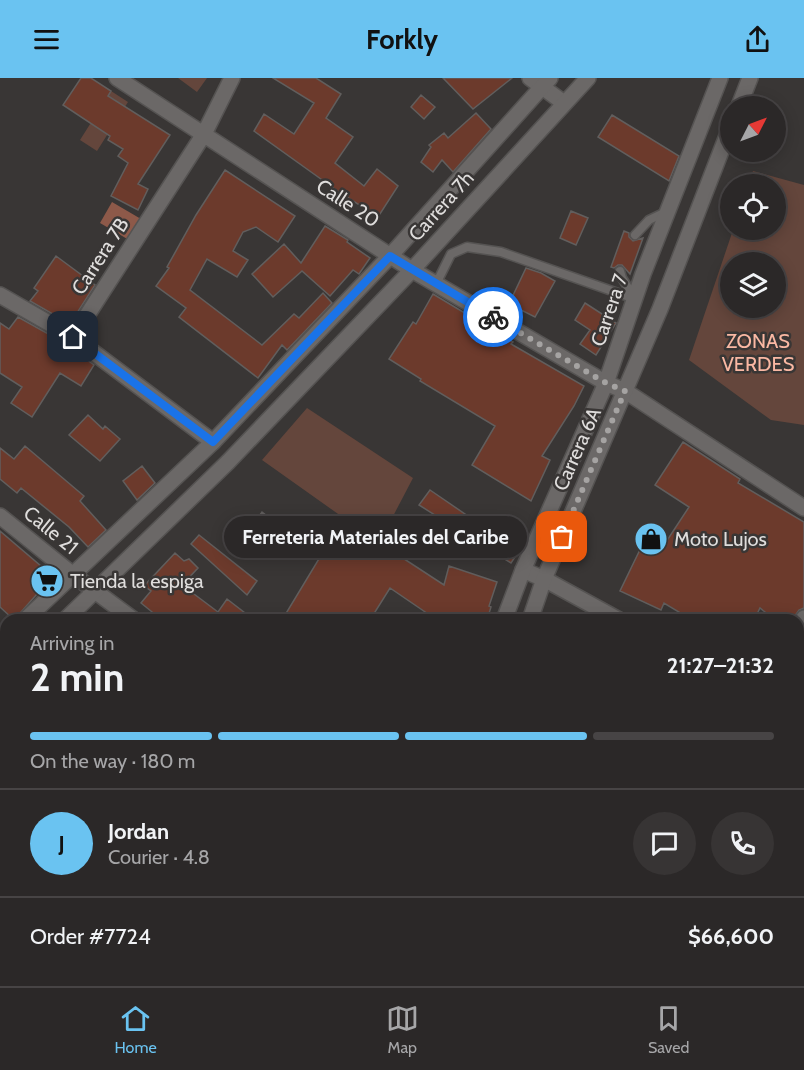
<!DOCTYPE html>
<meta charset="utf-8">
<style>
:root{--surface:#2b2828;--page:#373434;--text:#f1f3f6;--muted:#a6a6a8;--line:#474445;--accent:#6ac3f1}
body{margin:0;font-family:Cabin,sans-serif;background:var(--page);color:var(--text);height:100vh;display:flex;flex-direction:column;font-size:22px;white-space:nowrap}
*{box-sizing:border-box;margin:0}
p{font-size:20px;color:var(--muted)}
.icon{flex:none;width:33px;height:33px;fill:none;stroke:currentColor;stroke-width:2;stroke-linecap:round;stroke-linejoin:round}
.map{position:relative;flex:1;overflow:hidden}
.details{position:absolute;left:0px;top:536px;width:804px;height:374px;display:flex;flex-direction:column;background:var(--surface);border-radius:18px 18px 0 0;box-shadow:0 3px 15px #0003,0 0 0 2px var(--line)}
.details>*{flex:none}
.needle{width:39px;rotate:48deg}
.tools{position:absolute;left:720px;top:18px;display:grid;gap:12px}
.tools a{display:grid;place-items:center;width:66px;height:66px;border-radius:50%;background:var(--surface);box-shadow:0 3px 15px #0003,0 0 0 2px var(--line);font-size:30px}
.pin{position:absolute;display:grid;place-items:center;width:51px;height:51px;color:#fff;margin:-26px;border-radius:12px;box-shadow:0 3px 9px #0006}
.courier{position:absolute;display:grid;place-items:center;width:60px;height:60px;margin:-30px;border:4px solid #1a73e8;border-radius:50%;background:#fff;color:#222;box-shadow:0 2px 8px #0007}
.bubble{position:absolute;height:42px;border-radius:21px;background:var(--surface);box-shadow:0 3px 15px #0003,0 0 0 2px var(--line);font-size:20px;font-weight:700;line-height:42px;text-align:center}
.headline em{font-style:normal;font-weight:700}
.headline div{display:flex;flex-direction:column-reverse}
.headline{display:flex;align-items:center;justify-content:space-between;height:102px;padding:0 30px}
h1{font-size:39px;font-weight:700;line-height:45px}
.bar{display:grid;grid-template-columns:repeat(4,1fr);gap:9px 6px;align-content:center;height:72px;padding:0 30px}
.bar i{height:8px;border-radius:4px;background:var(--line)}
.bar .selected{background:var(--accent)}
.bar p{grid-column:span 4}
.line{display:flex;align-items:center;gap:15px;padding:0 30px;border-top:2px solid var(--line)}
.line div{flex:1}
.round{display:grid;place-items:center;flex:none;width:63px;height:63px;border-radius:32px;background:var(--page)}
header{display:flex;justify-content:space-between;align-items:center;height:78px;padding:0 30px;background:var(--accent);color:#111;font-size:27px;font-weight:700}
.tabs{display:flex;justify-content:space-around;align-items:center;height:84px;border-top:2px solid var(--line);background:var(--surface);font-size:16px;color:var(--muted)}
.tabs a{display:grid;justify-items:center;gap:3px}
.tabs .selected{color:var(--accent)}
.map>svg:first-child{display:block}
.green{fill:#64463c;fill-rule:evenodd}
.water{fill:#8d5949}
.building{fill:#6c3a2c;stroke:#615e5d;stroke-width:1.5}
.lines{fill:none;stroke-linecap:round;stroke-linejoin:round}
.service-casing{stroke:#555352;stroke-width:11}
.minor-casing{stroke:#555352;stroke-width:18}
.tertiary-casing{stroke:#555352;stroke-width:18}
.secondary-casing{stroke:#555352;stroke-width:18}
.service{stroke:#6b6867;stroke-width:8}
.minor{stroke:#6b6867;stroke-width:15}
.tertiary{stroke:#6b6867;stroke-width:15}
.secondary{stroke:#6b6867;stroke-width:15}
.done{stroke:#a5a3a2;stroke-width:6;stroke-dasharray:0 10.8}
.route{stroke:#1a73e8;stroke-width:8}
.labels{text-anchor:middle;stroke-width:5;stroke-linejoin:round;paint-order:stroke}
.street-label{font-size:20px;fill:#dfdddc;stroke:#393635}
.park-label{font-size:20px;fill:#fab8a3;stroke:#393635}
.poi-label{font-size:20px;fill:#dfdddc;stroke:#393635;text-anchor:start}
</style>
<header><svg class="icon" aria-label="menu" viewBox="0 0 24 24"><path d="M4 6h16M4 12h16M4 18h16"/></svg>Forkly<svg class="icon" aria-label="share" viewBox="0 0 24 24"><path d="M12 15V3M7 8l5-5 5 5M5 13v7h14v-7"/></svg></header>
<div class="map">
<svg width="804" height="908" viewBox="0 0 804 908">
<rect width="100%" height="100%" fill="#393635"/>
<path class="green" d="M178 0H207L197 14Z
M111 13 128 24 97 73 80 62Z
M753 93 804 107V347L771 342 689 282 733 152H776V106H748ZM730 184H776V230H730Z
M307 330 413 400 379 465 262 382Z"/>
<path class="water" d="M112 124 141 141 129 162 100 145Z"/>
<path class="building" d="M81 0H91L111 13 108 18 170 57 138 106 148 111 138 132 111 118 128 85 118 78 123 71 108 62 110 58 63 27Z
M273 0H316L341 16 326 40 353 59 335 85 364 108 377 91 398 108 378 139 339 114 254 53 264 36 294 56 314 25Z
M443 0H512L473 31Z
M421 17 435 29 424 41 411 29Z
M476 35 491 51 453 94 442 82 433 94 421 84 431 69 429 67 444 55 448 60Z
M612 37 679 78 669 103 598 59Z
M225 92 295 138 278 164 256 149 243 154 233 173 248 182 237 199 207 181 190 212 262 267 294 236 299 240 323 215 332 225 287 272 282 267 258 300 179 239 186 230 156 208 169 190 167 189 196 137Z
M571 133 588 140 576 167 560 160Z
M325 148 348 162 347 164 370 180 359 196 353 192 330 218 302 193 273 219 252 196 284 166 301 185Z
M624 153 629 155V159L633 163 643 160 630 196 622 187H618L614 190 611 189Z
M56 178 95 207 70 246 30 223 38 213 34 210Z
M526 190 541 195 555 203 535 239 509 226Z
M433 216 513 264 511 266 584 308 574 328 542 378 550 382 531 423 472 387 495 348 420 303 421 301 389 281 413 244 416 246Z
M585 225 616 245 596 277 580 266 590 252 575 242Z
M18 239 61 263 94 287 81 308 60 295 32 339 11 325 22 309 0 295V245L9 251Z
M88 337 103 351 105 348 120 361 100 383 69 357Z
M683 364 740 401 738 405 804 444V530L799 532 792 542H775L760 530 754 542H692L664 525 661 532 620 513 650 451 668 461 689 429 655 407Z
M25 368 84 418 80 423 106 452 88 469 69 449 21 410 17 415 0 401V370L14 381Z
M142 388 155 405 137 422 123 403Z
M430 412 519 473 511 485 419 427Z
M262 434 290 456 275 475 248 454Z
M343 441 444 507 449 488 497 504 489 528 491 529 487 542H437L390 510 370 542H282Z
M0 453 55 500 37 516 14 542 0 529Z
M199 457 257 503 247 517 191 466Z
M175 475 184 483 189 481 198 490 182 507 218 534 227 521 254 542H162L141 525 151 513 144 508Z"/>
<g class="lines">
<defs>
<path id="service" d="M635 157 649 142 668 133
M620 193 622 200 635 221
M436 206 451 176 467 169 501 174 635 221"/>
<path id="minor" d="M117 0 412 192 606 305 625 313 804 430
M530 0 564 25
M0 217 73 259 213 364
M73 259 204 56 232 0
M0 438 72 496 134 542
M523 492 544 501 619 542
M798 550 804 540
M798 641 804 645
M798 797 804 801
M798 834 804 836
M0 901 14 908
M705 908 707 903"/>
<path id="tertiary" d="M25 542 213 364 390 178 550 0
M65 542 228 384 412 192 588 0
M0 566 6 560
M0 606 6 601"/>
<path id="secondary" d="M739 28 750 0
M504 542 523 492 606 305 643 196 720 0
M530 542 544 501 660 231 730 50
M379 908 381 903
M406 908 408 903"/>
</defs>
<use href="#service" class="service-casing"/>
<use href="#minor" class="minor-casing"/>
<use href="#tertiary" class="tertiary-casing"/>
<use href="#secondary" class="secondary-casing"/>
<use href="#service" class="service"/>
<use href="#minor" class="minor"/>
<use href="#tertiary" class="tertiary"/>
<use href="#secondary" class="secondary"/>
</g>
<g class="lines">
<path class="done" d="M493 239 606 305 625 313 562 459"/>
<path class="route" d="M73 259 213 364 390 178 493 239"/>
</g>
<defs>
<symbol id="shop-disc" viewBox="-11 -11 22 22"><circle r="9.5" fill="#6ac3f1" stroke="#393635"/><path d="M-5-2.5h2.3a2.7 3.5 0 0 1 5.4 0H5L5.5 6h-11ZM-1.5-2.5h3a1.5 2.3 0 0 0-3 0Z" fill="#111"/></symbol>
<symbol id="supermarket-disc" viewBox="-11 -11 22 22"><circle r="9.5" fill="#6ac3f1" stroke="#393635"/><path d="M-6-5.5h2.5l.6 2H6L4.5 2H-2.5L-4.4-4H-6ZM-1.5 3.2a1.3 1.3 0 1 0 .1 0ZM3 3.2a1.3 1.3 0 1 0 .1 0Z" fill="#111"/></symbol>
</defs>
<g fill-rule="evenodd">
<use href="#shop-disc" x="632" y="442" width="38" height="38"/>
<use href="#supermarket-disc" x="28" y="484" width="38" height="38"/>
</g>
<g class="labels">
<g class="street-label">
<text transform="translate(348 125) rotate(33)" y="7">Calle 20</text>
<text transform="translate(441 128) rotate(-48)" y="7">Carrera 7h</text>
<text transform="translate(100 178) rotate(-57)" y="7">Carrera 7B</text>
<text transform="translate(609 232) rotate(-71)" y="7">Carrera 7</text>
<text transform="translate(577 371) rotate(-66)" y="7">Carrera 6A</text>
<text transform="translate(51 452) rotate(39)" y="7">Calle 21</text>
</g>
<g class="park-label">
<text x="758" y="270">ZONAS<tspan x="758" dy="23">VERDES</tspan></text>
</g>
<g class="poi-label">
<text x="674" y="468">Moto Lujos</text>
<text x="70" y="510">Tienda la espiga</text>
</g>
</g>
</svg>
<div class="tools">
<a><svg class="needle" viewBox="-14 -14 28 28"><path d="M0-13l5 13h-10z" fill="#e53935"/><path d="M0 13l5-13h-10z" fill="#a6a6a8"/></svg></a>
<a><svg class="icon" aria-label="locate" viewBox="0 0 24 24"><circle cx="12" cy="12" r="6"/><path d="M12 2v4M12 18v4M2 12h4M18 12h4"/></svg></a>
<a><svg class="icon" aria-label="layers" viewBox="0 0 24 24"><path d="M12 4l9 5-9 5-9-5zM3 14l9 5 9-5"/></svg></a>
</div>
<div class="pin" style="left:562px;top:459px;background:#ea580c"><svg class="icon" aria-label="bag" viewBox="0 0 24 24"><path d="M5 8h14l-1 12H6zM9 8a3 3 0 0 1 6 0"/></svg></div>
<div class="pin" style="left:73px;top:259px;background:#1f2937"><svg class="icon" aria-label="home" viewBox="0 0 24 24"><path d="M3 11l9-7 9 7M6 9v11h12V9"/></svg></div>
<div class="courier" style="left:493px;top:239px"><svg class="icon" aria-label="bike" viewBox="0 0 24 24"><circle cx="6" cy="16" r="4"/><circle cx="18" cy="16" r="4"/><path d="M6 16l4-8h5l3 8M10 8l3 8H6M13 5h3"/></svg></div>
<div class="bubble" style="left:224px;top:438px;width:303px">Ferreteria Materiales del Caribe</div>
<section class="details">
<div class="headline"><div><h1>2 min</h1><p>Arriving in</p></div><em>21:27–21:32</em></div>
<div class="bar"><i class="selected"></i><i class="selected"></i><i class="selected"></i><i></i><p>On the way · 180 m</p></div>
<div class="line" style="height:108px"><b class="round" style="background:var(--accent);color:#111">J</b><div><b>Jordan</b><p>Courier · 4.8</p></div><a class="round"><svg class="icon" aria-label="chat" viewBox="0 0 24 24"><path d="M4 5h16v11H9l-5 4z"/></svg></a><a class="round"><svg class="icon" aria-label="phone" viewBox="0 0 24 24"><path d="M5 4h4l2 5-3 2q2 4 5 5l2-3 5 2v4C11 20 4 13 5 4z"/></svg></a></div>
<div class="line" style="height:78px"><div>Order #7724</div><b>$66,600</b></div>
</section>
</div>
<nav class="tabs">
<a class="selected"><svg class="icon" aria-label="home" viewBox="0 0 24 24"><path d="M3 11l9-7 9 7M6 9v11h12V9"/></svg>Home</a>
<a><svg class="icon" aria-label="map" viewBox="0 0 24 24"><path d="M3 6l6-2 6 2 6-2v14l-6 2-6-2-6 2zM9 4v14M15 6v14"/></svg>Map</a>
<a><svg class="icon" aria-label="saved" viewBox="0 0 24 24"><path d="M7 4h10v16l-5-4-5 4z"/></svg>Saved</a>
</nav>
